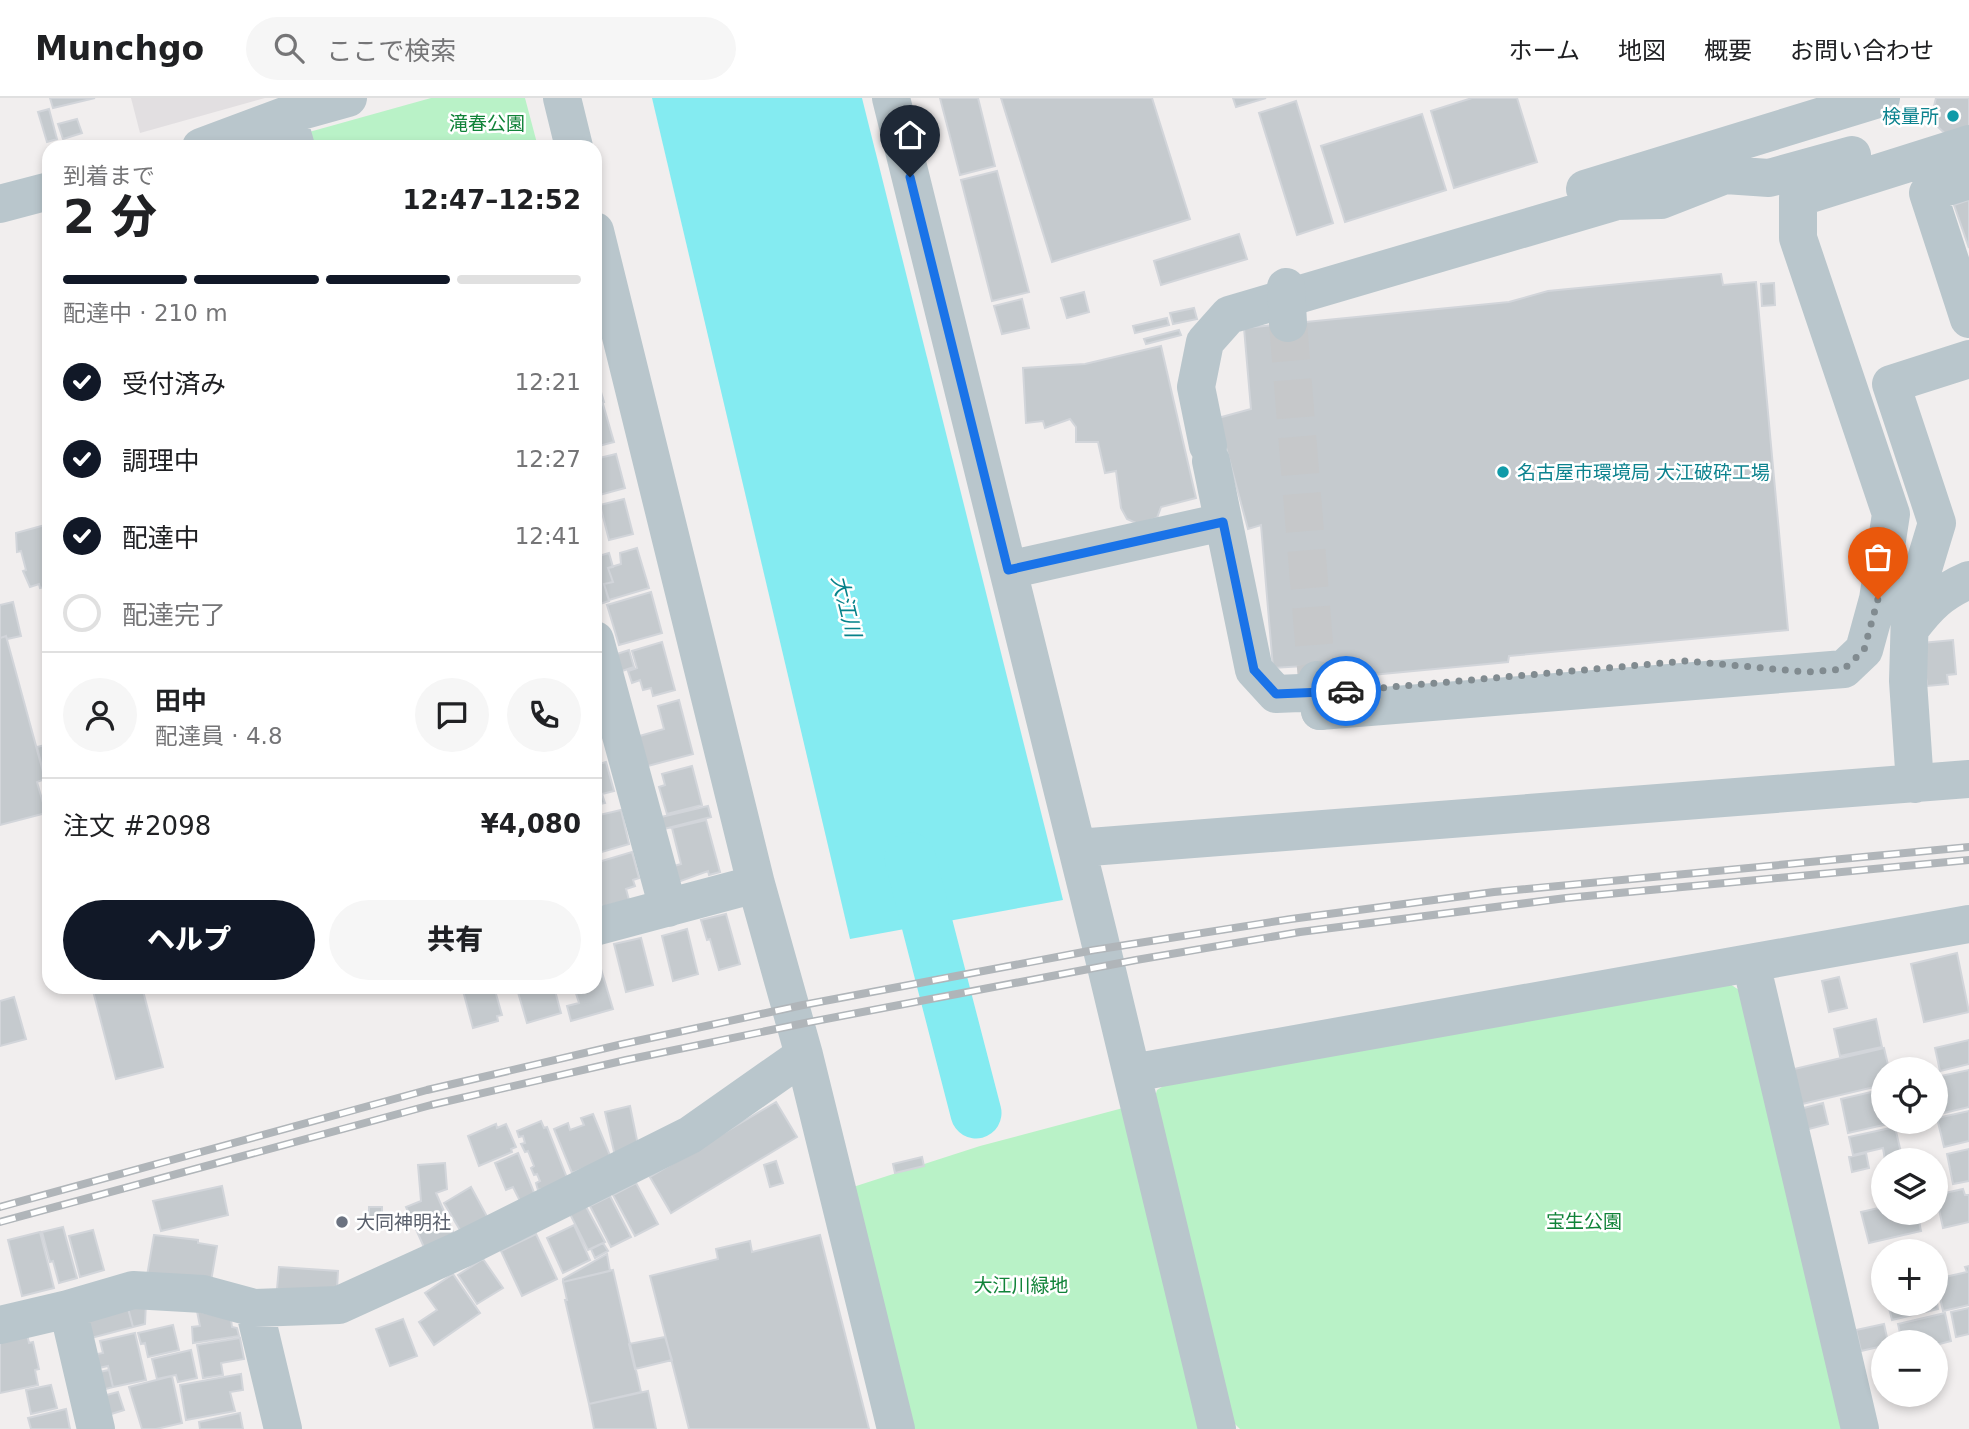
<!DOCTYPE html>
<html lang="ja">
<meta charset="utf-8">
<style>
:root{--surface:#fff;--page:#f6f6f6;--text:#202124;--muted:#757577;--line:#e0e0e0;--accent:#111827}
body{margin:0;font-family:"DejaVu Sans","Noto Sans JP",sans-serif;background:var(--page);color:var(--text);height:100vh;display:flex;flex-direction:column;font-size:26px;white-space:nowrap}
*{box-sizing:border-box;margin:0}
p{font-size:23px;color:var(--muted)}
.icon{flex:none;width:38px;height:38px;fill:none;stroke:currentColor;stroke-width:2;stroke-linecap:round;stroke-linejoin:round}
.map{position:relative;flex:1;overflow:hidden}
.side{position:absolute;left:42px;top:42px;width:560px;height:854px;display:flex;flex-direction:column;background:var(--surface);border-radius:21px;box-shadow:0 4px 10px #0003}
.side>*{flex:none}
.fabs{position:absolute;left:1871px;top:959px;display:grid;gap:14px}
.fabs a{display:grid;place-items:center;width:77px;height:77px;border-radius:50%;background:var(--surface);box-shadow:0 4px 10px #0003;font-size:35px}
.pin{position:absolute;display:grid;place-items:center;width:60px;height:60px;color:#fff;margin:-72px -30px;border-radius:50% 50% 50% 0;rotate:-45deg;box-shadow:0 0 7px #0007}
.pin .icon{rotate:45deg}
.courier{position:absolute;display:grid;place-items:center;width:70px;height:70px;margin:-35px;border:5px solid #1a73e8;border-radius:50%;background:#fff;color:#222;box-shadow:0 2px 9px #0007}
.summary em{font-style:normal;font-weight:800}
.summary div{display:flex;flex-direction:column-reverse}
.summary{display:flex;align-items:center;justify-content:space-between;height:119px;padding:0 21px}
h1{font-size:46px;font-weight:800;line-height:52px}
.bar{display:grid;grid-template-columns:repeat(4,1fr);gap:10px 7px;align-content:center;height:84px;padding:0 21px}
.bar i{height:9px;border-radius:5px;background:var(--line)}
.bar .active{background:var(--accent)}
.bar p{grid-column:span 4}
.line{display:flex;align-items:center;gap:18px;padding:0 21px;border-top:2px solid var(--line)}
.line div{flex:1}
.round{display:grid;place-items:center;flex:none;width:74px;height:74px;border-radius:37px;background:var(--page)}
ol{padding:0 21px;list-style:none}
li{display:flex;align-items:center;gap:21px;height:77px}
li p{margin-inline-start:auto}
li .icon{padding:7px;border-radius:50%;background:var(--accent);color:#fff;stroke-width:4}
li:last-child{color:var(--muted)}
li i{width:38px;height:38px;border:4px solid var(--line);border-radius:50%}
.primary-button{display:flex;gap:14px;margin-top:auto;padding:14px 21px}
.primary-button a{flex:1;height:80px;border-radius:42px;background:var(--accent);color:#fff;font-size:28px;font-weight:800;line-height:80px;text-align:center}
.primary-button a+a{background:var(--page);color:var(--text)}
header{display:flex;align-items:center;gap:42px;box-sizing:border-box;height:98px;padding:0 35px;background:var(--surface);border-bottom:2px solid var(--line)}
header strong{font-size:33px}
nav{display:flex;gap:38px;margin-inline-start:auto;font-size:24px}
.search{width:490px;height:63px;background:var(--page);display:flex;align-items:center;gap:18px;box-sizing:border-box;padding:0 24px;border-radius:38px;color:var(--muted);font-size:26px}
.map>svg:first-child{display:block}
.education{fill:#e2dfe1}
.green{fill:#b9f2c7}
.water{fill:#84ebf1}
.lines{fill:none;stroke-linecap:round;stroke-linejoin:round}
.river{stroke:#84ebf1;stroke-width:51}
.building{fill:#c5cace;stroke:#d2d5da;stroke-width:2}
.minor-tunnel{stroke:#c6c8ca;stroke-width:38;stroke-dasharray:38 19;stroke-linecap:butt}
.minor{stroke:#b9c6cc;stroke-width:38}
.rail-casing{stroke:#b0b5b9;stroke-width:8}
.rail{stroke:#fff;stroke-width:5;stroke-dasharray:16;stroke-linecap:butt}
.minor-bridge{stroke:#b9c6cc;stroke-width:38}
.done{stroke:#818b90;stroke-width:7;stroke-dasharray:0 12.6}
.route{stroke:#1a73e8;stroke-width:9}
.culture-dot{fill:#0f9aa8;stroke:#fff;stroke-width:2.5}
.worship-dot{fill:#6b7280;stroke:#fff;stroke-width:2.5}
.labels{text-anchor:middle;stroke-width:5;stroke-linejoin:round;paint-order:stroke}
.culture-label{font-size:19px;fill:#0d838f;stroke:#fff;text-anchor:end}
.park-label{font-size:19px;fill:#118339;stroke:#fff}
.worship-label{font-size:19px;fill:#5b616d;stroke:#fff;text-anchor:start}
.water-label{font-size:21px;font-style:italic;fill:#06828a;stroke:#fff}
</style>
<header>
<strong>Munchgo</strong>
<div class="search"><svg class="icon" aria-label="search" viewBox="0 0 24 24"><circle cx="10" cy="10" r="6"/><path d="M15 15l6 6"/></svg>ここで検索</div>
<nav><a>ホーム</a><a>地図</a><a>概要</a><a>お問い合わせ</a></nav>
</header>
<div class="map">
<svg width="1969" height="1331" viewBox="0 0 1969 1331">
<rect width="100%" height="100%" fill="#f1eeee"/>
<path class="education" d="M131 0H265L140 35Z"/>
<path class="green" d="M431 0H525L538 49H305L302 36Z
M1730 886 1745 896 1846 1331H1240L1227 1318 1152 1009 1157 992 1170 984Z
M1123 1010 1202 1331H912L850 1090 980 1048Z"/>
<path class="water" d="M652 0H862L1063 802 850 841Z"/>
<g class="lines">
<path class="river" d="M910 760 976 1015"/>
</g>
<path class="building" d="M50 0H95L53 10Z
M940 0H978L995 68 960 77Z
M1001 0H1152L1190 121 1052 164Z
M1233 0H1266L1236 9Z
M1472 0H1517L1537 64 1454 90 1431 13Z
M1936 0H1969V42L1950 40 1938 29 1934 8Z
M1296 3 1333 125 1297 137 1259 15Z
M49 11 57 41 47 44 38 14Z
M1422 16 1446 92 1345 124 1321 48Z
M77 21 82 35 63 41 58 26Z
M997 73 1029 194 992 203 961 82Z
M1969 102V150L1954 107Z
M1239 136 1247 161 1161 187 1154 163Z
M1721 176 1723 187 1756 184 1788 532 1509 558 1508 564 1309 583 1304 568 1273 570 1261 427 1248 431 1218 320 1251 311 1244 230 1509 204 1548 193Z
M1774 185 1775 207 1762 208 1761 186Z
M1084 194 1089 214 1067 220 1061 200Z
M1022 201 1029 230 1002 236 994 208Z
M1194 210 1197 221 1173 226 1170 215Z
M1167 220 1169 227 1135 235 1133 228Z
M1179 232 1181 237 1146 246 1144 241Z
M1161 248 1196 400 1161 409 1157 420 1138 426 1127 421 1121 410 1116 373 1105 375 1098 344H1076V329L1070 321 1045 330 1043 323 1026 325 1023 270 1085 266Z
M595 274 604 304 595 307Z
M603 306 614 344 595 349V309Z
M616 356 625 390 596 398 595 361Z
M624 401 633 436 609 442 600 407Z
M45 427 49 441V488L40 490 39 486 30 489 23 473 26 472 21 453 17 454 16 435Z
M637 450 649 490 609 502 604 486 613 484 608 470 621 466 620 455Z
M609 455 613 469 608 470 613 484 604 486 609 503 600 506 595 491V459Z
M651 494 662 535 619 547 607 507Z
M13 504 21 538 7 541 6 538 0 540V507Z
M6 538 45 681 37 684 46 715 0 727V540Z
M1953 542 1956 576 1947 577 1948 586 1927 588 1922 545Z
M662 544 675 592 653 598 651 590 643 592 640 582 632 585 628 573 637 570 632 553Z
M629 552 634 569 619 574 614 557Z
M679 602 693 656 644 669 636 639 664 631 658 608Z
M49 646V680L45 681 37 649Z
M606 664 614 693 602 696 605 705 595 707V667Z
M692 668 702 707 667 716 659 689 665 687 662 676Z
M708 708 711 719 664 731 661 719Z
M621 712 629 746 595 756V718Z
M706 722 720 774 709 777 708 773 678 784 674 768 681 766 672 730Z
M632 754 639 780 633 782 635 788 626 791 629 802 602 809 595 784V765Z
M726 816 740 866 719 872 710 841 707 842 701 822Z
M687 831 698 876 673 883 662 838Z
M641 840 653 887 626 894 614 846Z
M595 851 613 911 571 923 567 908 579 905 574 889H595Z
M1957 855 1969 914 1924 924 1911 866Z
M1839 879 1847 910 1829 914 1822 883Z
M92 889H142L163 969 116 981Z
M462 889H494L502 917 497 918 498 923 473 930Z
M525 889H554L561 915 527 925 517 891Z
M14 899 26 941 0 948V903Z
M1876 921 1882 949 1840 958 1834 931Z
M1969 942V966L1940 973 1935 950Z
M1884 950 1889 971H1883V987L1798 1007 1790 972Z
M1969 972V1009L1936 1017V979Z
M1880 992 1883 1005V1024H1887L1888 1026 1848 1035 1841 1001Z
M776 1004 797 1039 671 1115 650 1079Z
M1823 1005 1828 1026 1801 1033 1796 1012Z
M630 1008 639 1052 615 1058 605 1014Z
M1969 1013V1043L1944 1049 1937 1020Z
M593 1016 611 1060 572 1075 554 1031 568 1025 570 1032 584 1027 581 1020Z
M541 1023 544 1030 547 1029 569 1085 538 1092 536 1085 540 1083 537 1076 534 1077 531 1070 534 1068 528 1053 525 1054 521 1046 525 1045 523 1038 519 1039 517 1033Z
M496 1026 497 1030 506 1026 516 1049 511 1051 512 1054 479 1068 468 1038Z
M1895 1029 1902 1059 1885 1062 1883 1050 1853 1057 1849 1039Z
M1969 1051V1083L1953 1086 1947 1056Z
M518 1055 535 1097 520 1103 513 1089 506 1092 495 1065Z
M1866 1055 1869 1070 1852 1074 1849 1059Z
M922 1059 924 1068 895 1075 893 1066Z
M776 1063 783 1085 770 1089 764 1067Z
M445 1065 447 1091 436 1095 457 1143 427 1156 406 1109 421 1103 418 1067Z
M636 1085 658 1126 635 1138 613 1097Z
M222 1088 228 1117 161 1133 153 1103Z
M471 1089 490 1124 460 1132 444 1105Z
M1963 1091 1965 1097H1969V1124L1943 1130 1936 1097Z
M610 1098 631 1139 611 1149 590 1108Z
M584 1105 605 1144 588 1152 569 1114Z
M369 1109H382V1121H369Z
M1883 1109V1115H1921L1922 1117 1918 1118 1921 1133 1869 1145 1861 1114Z
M574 1127 590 1162 563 1175 547 1140Z
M63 1129 77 1180 59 1185 53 1163 50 1164 42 1134Z
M93 1132 104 1172 80 1179 69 1138Z
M40 1134 54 1190 22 1198 8 1142Z
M536 1136 557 1181 522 1198 501 1153Z
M154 1137 198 1142V1145L217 1148 210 1189 147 1178Z
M820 1137 869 1331H689L650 1178 718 1161 716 1151 750 1143 752 1154Z
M603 1145 608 1153 595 1160 591 1151Z
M607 1156 610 1173 563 1184V1181Z
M483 1161 503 1190 477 1206 458 1177Z
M1969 1168V1207L1943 1213 1936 1181 1967 1174 1965 1169Z
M279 1169 338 1173 337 1191H277Z
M613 1172 641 1294 589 1306 565 1202H567L563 1184Z
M453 1176 480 1215 434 1247 419 1224 437 1212 425 1195Z
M1936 1199 1938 1211 1892 1222 1888 1206H1936Z
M126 1203 133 1229 91 1240 85 1214Z
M146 1204 145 1226 133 1229 127 1206Z
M1969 1210V1236L1956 1239 1951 1214Z
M197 1213 231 1221 232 1229 237 1230 239 1238 193 1245 192 1229 200 1228Z
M1945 1215 1951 1243 1936 1247V1244H1902L1898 1226Z
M403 1221 417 1258 390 1268 376 1231Z
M1884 1226 1888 1244H1883V1248L1861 1253 1856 1232Z
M173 1227 179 1252 148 1259 145 1245 141 1246 138 1235Z
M26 1232 29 1245 33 1244 39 1271 35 1272 38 1287 0 1295V1238Z
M135 1235 146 1282 113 1289 108 1268 99 1270 97 1256 103 1255 100 1243Z
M665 1239 672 1262 635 1271 629 1246Z
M240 1240 244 1261 221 1265 223 1277 203 1280 197 1247Z
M191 1252 197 1280 178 1284 176 1277 157 1281 152 1261Z
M109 1272 113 1289 98 1293 94 1275Z
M241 1276 243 1292 230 1294 235 1313 186 1322 180 1287Z
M172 1278 182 1325 156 1331H142L129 1289Z
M51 1287 57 1310 31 1316 26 1292Z
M648 1293 656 1331H594L589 1306Z
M118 1294 124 1312 105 1318 99 1299Z
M66 1311 70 1331H31L28 1320Z
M240 1315 243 1331H200L199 1324Z"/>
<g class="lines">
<path class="minor-tunnel" d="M1288 225 1317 582"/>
<path class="minor" d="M562 0 574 49
M891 0 1098 835 1217 1331
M287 17 296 49
M201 49 287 17 348 0
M1969 82 1928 95 1969 221
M1585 91 1881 0
M0 106 49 93
M595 133 756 786 804 957 896 1331
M1208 348 1196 289 1205 244 1229 217 1617 103 1661 102 1725 77 1769 80 1852 57
M1211 363 1254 572 1276 596 1349 593
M1008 472 1223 424
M1910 531C1928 507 1941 494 1969 482
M595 542 668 810
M1320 613 1844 571 1864 552 1878 501 1891 416 1798 140V100L1969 46
M1915 686 1908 583 1910 514 1937 425 1891 286 1969 261
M1077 750 1969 681
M595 829 756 786
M1751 865 1860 1331
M1132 975 1969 826
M254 1210 283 1331
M68 1211 96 1331
M0 1227 68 1211 133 1192 203 1196 254 1210 339 1207 462 1151 690 1037 804 957"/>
<defs>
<path id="rail" d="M0 1109 427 992 623 946 803 907 1094 852 1291 821 1494 794 1969 749
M0 1124 431 1007 626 962 810 924 1136 862 1300 834 1566 800 1969 762"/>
</defs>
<use href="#rail" class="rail-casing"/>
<use href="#rail" class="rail"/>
<path class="minor-bridge" d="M1286 189 1288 225
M1317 582 1320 613"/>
</g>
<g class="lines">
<path class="done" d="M1346 593 1686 563 1807 574 1844 571 1864 552 1878 501"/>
<path class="route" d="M910 79 1008 472 1223 424 1254 572 1276 596 1346 593"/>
</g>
<g class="culture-dot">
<circle cx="1953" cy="18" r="7"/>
<circle cx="1503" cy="374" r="7"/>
</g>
<circle class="worship-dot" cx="342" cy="1124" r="7"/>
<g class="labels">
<g class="culture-label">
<text x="1939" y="25">検量所</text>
<text x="1517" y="381" text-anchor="start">名古屋市環境局 大江破砕工場</text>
</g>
<g class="park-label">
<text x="487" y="32">滝春公園</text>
<text x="1584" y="1130">宝生公園</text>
<text x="1021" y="1194">大江川緑地</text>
</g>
<g class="worship-label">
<text x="356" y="1131">大同神明社</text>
</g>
<g class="water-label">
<text transform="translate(846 508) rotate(76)" y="7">大江川</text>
</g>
</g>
</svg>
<div class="fabs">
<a><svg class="icon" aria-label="locate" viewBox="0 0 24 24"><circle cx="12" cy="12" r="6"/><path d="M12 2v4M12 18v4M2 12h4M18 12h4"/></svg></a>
<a><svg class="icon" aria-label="layers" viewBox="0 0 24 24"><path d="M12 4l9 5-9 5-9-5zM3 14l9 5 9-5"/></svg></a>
<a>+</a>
<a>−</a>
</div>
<div class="pin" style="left:1878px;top:501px;background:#ea580c"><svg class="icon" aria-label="bag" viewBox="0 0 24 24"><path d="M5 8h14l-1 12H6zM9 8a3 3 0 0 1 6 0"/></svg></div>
<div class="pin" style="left:910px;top:79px;background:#1f2937"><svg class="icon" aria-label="home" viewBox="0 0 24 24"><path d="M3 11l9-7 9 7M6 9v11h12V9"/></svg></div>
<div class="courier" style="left:1346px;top:593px"><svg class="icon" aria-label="car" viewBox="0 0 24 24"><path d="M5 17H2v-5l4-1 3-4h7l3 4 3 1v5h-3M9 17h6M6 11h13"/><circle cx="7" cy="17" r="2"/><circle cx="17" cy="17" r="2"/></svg></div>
<section class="side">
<div class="summary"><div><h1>2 分</h1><p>到着まで</p></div><em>12:47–12:52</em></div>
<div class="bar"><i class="active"></i><i class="active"></i><i class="active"></i><i></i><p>配達中 · 210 m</p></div>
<ol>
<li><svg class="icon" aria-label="check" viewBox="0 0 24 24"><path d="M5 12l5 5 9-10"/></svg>受付済み<p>12:21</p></li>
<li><svg class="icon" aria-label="check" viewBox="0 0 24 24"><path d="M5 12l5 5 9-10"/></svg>調理中<p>12:27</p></li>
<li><svg class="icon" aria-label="check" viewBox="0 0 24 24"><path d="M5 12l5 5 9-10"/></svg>配達中<p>12:41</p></li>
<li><i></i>配達完了</li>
</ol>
<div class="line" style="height:126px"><a class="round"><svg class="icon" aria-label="person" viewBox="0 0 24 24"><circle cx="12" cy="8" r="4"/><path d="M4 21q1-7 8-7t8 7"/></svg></a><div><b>田中</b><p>配達員 · 4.8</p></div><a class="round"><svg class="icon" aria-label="chat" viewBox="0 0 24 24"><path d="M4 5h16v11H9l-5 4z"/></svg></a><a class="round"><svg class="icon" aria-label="phone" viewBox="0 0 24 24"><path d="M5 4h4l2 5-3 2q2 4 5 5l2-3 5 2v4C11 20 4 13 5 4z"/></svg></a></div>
<div class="line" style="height:91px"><div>注文 #2098</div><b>¥4,080</b></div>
<div class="primary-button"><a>ヘルプ</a><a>共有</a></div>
</section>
</div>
